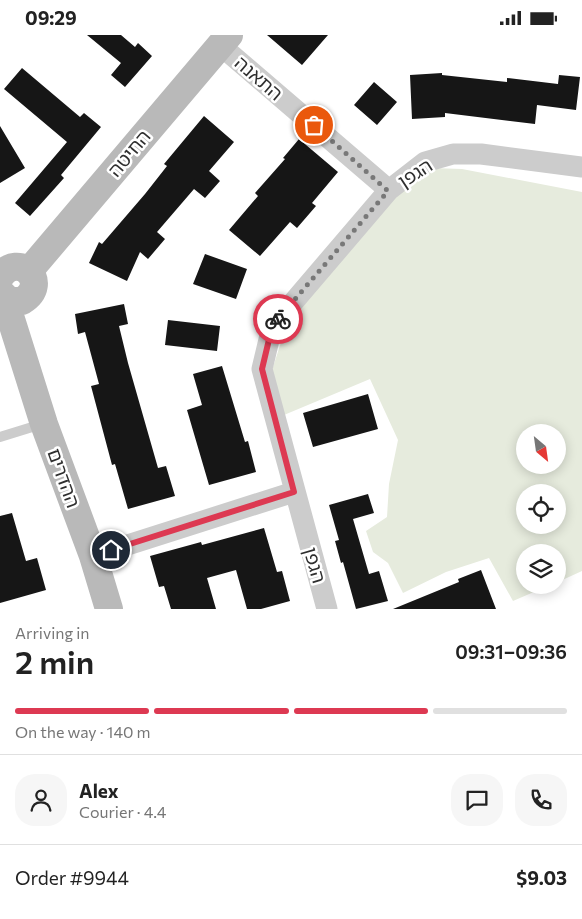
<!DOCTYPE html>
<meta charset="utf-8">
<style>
:root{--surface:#fff;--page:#f6f6f6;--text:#222;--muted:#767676;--line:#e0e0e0;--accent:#dd3952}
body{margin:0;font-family:Commissioner,"Noto Sans Hebrew",sans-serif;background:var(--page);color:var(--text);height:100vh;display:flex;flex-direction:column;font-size:19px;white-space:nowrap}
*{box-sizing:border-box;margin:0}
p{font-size:16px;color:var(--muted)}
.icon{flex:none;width:28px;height:28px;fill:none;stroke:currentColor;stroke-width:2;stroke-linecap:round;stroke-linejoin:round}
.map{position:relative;height:574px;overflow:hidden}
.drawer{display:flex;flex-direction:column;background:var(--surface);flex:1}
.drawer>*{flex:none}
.needle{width:32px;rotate:151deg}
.fabs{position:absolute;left:516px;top:389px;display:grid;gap:10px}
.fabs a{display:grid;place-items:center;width:50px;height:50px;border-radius:50%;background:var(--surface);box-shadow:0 2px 12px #0003;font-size:25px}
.pin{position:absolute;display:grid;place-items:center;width:42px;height:42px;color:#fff;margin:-21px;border:2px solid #fff;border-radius:50%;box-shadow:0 1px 5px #0007}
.courier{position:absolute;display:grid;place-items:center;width:50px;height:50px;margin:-25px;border:4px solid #dd3952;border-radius:50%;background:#fff;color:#222;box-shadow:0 1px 6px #0007}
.head em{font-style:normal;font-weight:600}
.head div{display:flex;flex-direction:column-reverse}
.head{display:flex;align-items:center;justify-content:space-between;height:85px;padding:0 15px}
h1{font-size:32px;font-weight:600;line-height:38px}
.bar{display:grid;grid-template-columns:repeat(4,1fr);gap:8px 5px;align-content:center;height:60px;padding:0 15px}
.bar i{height:6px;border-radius:4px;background:var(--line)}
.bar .current{background:var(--accent)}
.bar p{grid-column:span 4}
.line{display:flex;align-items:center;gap:12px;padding:0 15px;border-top:1px solid var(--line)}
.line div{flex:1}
.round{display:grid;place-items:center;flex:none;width:52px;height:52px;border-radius:20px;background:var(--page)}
.status{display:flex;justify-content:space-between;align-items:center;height:35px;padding:0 25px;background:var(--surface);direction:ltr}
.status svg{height:14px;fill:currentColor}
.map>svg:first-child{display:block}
.green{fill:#e6ebdd;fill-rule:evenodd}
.building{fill:#161616}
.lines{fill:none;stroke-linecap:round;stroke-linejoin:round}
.lane{stroke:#ccc;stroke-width:10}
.street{stroke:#ccc;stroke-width:21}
.secondary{stroke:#b9b9b9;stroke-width:28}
.done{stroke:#787878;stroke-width:5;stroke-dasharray:0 9}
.route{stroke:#dd3952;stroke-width:6}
.labels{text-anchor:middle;stroke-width:5;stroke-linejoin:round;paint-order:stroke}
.street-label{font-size:19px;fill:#2f2f2f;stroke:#fff}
</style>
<div class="status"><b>09:29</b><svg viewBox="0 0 49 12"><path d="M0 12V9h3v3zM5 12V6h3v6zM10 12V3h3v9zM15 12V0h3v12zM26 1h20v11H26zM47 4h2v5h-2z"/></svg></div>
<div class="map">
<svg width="582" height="574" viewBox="0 0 582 574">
<rect width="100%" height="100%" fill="#fff"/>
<path class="green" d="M432 133 462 134 582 157V536L558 547V518H525V550H550L513 566 489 523 446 537 403 558 388 528 373 517 366 496 387 482 389 449 398 405 370 344 284 380 272 335 288 286 397 159ZM525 398H558V430H525ZM525 458H558V490H525Z"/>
<path class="building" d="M87 0H121L135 12 138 8 152 21 125 52 111 40 121 28Z
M267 0H328L302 30Z
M22 33 80 82 84 78 101 92 61 140 64 143 30 181 15 168 67 107 4 54Z
M442 38V40L507 47V43L558 49 559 40 580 42 576 75 537 70 535 89 445 78V82L412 84 410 40Z
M374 47 397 67 377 90 354 70Z
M204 81 234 107 209 136 220 146 205 163 194 154 157 197 165 204 148 224 140 217 127 246 89 228 99 207 102 209 145 159 167 131 164 129Z
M0 91 25 133 0 148Z
M299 104 338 137 312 168 316 171 297 193 290 187 260 221 229 195 258 161 255 158 285 124 283 123Z
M205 219 247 234 236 264 193 249Z
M124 269 128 289 119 291 128 328 158 433 166 431 175 461 128 474 115 429 112 430 91 351 99 349 85 297 78 299 75 279Z
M168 285 220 291 217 316 165 310Z
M222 331 245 407 248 406 256 437 209 450 187 375 202 370 193 339Z
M368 359 378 394 313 412 303 378Z
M368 459 374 478 353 484 369 539 379 536 388 566 356 574 343 527 341 528 335 506 339 505 329 470Z
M12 478 26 526 37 523 46 555 0 568V481Z
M264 493 277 537 282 536 290 566 261 574H247L236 535 207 543 216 574H171L164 551 159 552 150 521 201 507 202 510Z
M481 535 496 574H393L459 547 458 544Z"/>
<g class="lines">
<path class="lane" d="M0 402 42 389"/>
<path class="street" d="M220 10 389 155
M93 521 294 457
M327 574 262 334 272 292 389 155 425 127 453 119H481L582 132"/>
<path class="secondary" d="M29 236 229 0
M0 242C18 215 52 248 22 266H9L0 257
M4 262 44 389 93 521 109 574"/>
</g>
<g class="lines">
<path class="done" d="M278 284 388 156 314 90"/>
<path class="route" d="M111 515 294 457 262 334 272 292 278 284"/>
</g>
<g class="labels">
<g class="street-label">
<text transform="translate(259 43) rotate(41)" y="7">התאנה</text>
<text transform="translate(129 118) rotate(-50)" y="7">החיטה</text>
<text transform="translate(415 138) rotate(-33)" y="7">הגפן</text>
<text transform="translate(64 443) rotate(70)" y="7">ההדרים</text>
<text transform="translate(315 530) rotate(74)" y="7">הגפן</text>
</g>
</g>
</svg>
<div class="fabs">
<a><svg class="needle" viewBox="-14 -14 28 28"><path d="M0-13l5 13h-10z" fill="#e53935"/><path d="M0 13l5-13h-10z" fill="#767676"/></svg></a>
<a><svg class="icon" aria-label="locate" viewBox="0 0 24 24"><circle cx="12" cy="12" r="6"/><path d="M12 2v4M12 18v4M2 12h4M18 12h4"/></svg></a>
<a><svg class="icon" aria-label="layers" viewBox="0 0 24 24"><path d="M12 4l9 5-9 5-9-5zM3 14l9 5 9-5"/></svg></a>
</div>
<div class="pin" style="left:314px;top:90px;background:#ea580c"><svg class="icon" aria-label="bag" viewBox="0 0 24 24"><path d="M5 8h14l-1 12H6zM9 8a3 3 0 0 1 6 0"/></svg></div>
<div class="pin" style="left:111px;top:515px;background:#1f2937"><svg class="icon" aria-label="home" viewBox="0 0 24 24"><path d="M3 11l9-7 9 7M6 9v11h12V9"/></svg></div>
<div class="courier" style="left:278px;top:284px"><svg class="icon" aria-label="bike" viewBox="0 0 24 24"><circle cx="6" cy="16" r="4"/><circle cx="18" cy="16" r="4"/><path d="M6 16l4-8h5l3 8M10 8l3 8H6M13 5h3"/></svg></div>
</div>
<section class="drawer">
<div class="head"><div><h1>2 min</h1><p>Arriving in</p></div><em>09:31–09:36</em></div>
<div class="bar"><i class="current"></i><i class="current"></i><i class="current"></i><i></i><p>On the way · 140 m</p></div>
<div class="line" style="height:90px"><a class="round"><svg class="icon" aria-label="person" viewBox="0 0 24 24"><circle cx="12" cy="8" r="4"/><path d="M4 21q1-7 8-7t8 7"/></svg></a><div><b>Alex</b><p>Courier · 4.4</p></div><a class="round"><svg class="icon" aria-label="chat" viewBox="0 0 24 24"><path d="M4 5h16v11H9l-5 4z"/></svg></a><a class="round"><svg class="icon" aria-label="phone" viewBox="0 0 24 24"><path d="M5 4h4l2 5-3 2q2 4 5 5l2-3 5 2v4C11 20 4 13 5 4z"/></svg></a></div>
<div class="line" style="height:65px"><div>Order #9944</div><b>$9.03</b></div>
</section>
